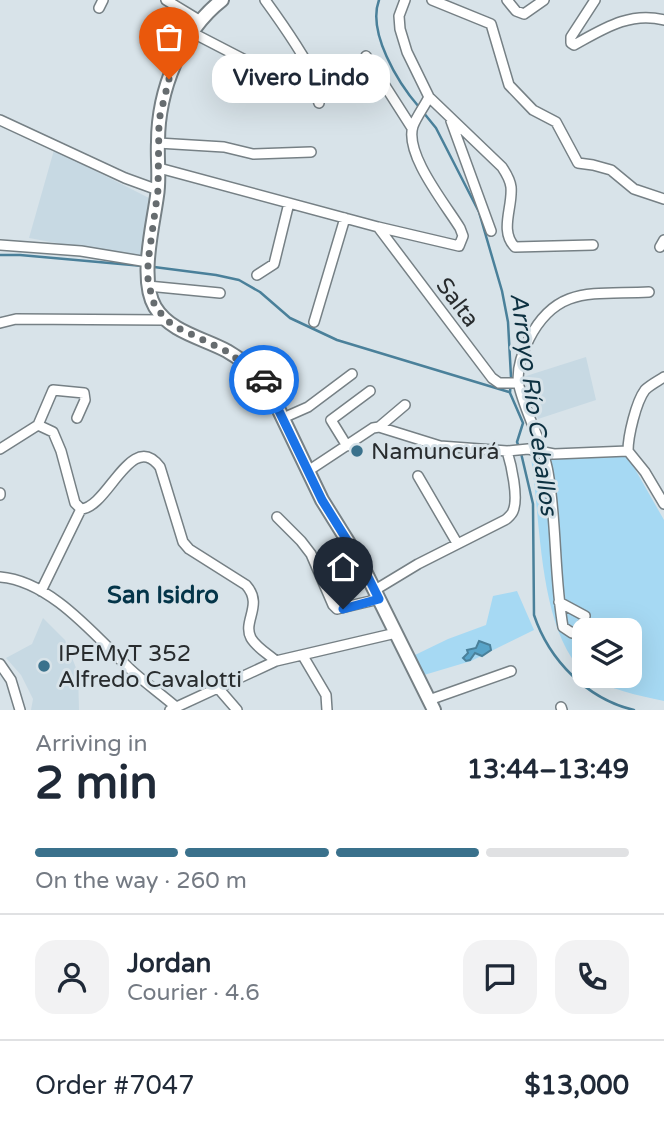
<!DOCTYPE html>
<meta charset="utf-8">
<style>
:root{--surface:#fff;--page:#f2f2f3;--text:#1f2937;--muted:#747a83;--line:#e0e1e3;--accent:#3a718c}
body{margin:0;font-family:"Varela Round",sans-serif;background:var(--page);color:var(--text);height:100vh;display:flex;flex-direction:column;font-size:26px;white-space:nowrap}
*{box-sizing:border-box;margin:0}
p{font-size:23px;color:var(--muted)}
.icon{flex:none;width:38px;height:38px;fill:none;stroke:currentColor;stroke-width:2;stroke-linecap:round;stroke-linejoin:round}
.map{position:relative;height:710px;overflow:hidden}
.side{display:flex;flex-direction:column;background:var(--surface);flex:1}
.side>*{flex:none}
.fabs{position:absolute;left:572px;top:618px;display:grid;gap:14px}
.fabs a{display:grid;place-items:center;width:70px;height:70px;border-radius:14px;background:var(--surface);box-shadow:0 7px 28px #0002;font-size:35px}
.pin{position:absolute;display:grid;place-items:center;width:60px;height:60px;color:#fff;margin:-72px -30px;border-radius:50% 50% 50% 0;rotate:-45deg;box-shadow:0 0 7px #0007}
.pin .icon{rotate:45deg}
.courier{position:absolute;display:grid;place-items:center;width:70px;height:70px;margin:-35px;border:5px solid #1a73e8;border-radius:50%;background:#fff;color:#222;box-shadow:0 2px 9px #0007}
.bubble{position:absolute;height:49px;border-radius:21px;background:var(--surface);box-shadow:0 7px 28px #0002;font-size:23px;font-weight:700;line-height:49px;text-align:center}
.head em{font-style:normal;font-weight:700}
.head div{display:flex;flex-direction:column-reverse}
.head{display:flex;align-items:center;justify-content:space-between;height:119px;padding:0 35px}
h1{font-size:46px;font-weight:700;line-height:52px}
.bar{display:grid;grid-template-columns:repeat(4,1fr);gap:10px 7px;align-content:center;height:84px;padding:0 35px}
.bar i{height:9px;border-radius:5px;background:var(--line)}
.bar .active{background:var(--accent)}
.bar p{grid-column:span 4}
.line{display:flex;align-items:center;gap:18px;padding:0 35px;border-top:2px solid var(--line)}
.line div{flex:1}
.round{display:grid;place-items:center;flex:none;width:74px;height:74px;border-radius:21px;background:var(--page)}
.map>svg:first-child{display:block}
.built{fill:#c7d9e3}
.green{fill:#a6d9f3}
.water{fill:#58a4c9;stroke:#4a809a;stroke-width:2}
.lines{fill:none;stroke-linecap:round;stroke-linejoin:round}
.stream{stroke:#4a809a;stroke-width:2.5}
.minor-casing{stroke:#768085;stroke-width:12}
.major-casing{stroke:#768085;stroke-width:16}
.minor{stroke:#fff;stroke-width:9}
.major{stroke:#fff;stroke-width:12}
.done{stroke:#666c6f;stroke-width:7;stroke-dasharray:0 12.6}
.route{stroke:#1a73e8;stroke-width:9}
.poi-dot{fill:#3a718c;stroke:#d8e3e9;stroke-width:2.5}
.labels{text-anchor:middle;stroke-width:6;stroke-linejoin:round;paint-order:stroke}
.street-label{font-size:23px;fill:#282c2e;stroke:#d8e3e9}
.poi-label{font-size:23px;fill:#282c2e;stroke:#d8e3e9;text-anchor:start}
.water-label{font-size:24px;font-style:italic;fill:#0d3141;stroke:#d8e3e9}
.neighbourhood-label{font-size:24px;font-weight:bold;fill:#043549;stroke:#d8e3e9}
</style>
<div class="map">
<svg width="664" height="710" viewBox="0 0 664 710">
<rect width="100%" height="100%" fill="#d8e3e9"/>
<path class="built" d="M54 150 149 198 143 259 29 238Z
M586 357 596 400 538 419 523 377Z
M43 618 65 640 78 673 79 710H31L33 699 21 675 6 658 32 644Z"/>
<path class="green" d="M600 455H627L664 520V701C636 695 612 690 587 676H630V630H584V673C538 628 541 520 531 458Z
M517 591 534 630 471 661 424 675 415 655 448 639 486 625 493 596Z"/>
<path class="water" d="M479 641 490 645 491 650 482 656 475 653 470 660 466 661 463 658 468 653 467 650 476 648Z"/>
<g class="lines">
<path class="stream" d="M379 0C367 32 398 83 419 107
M423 112 436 128 479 212 502 291 508 322 511 377 510 393 523 423 517 442 519 447
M0 255H20L143 266
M154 267 216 275 239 280 260 292 290 318 337 340 509 392
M521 453 533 504 534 615C549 660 587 699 634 710"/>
<defs>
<path id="minor" d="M166 0 199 20
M265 0C284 26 302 52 317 81L310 86
M405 0 399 16 400 29 407 52 429 97 502 167C506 173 510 179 511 187 513 207 499 231 515 247L593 245
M432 0 491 24 509 85 533 110 556 122 578 163 593 165 611 170 634 189 664 199
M507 0 516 11 524 14 544 0
M595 0 571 37V43L574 45C603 29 630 11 664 20
M99 8 103 0
M191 32 249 62 310 86 314 88 319 103
M366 56 412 128
M0 120 125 178 158 190
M451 121 491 231
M158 143 224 147 253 154 311 152
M159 168 378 227 459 246 463 236 460 228C446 205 404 154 413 126 417 116 424 107 429 97
M378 227 492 378 499 383H519
M0 245 81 251 148 262
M660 247 664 240
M257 275 274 264 289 203
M148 286 220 293
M314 322 345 218
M0 323 16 319 165 320
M283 418 308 407 352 374
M38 425 53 390 84 393 85 400 77 418
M379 427 405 405
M347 446 331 420 370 391
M0 449 38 425 53 432 61 451 75 503 81 509C108 508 131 429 160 467L183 542 189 549 246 585C264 605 242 621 251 638 256 647 268 654 276 661
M628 451C628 436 636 402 645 390 650 385 658 381 664 377
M628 451 645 472 664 504
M308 471 373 428 379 427 440 446 507 451 528 449 554 454 628 451
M418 476 457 543
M0 493V495
M277 517 301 541 311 554 333 605 337 609 379 599
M0 577C51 581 95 636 130 669 144 682 161 694 176 707
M375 590 418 564 505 520C507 519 513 513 513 511 519 498 511 464 507 451
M41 591 81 509
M559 602 585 616 581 631 572 633 563 627C554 576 557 523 548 472 543 443 526 415 519 386 516 371 522 353 529 339 557 284 595 295 649 292
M303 656 326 695 327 710
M0 664 11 680 20 710
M218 688 237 710
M429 700 511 671
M561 707 562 710
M170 710 276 661 396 633"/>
<path id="major" d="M222 0C181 32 158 91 158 142 157 160 160 178 157 196 153 226 139 280 155 307 170 332 203 338 227 351 241 359 253 369 265 381L322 500 360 561 434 710"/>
</defs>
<use href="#minor" class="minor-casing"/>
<use href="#major" class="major-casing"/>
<use href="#minor" class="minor"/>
<use href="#major" class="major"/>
</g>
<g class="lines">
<path class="done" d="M169 79 159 120 158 190 148 262V282L155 307 172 325 228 352 264 380"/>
<path class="route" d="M264 380 322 500 360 561 379 599 343 609"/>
</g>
<g class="poi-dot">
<circle cx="357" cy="451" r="7"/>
<circle cx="44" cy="666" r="7"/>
</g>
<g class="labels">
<g class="street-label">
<text transform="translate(458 302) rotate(53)" y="8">Salta</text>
</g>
<g class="poi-label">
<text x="371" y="459">Namuncurá</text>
<text x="58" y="661">IPEMyT 352<tspan x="58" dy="26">Alfredo Cavalotti</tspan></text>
</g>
<g class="water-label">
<text transform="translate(534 404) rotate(82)" y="8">Arroyo Río Ceballos</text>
</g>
<g class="neighbourhood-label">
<text x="163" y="603">San Isidro</text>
</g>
</g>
</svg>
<div class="fabs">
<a><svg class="icon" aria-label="layers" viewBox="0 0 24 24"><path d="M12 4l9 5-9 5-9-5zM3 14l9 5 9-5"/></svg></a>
</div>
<div class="pin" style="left:169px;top:79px;background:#ea580c"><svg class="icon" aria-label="bag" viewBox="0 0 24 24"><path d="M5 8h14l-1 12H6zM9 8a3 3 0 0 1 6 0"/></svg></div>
<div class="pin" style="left:343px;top:609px;background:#1f2937"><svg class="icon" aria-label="home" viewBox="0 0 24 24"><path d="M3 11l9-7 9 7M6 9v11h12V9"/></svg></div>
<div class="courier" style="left:264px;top:380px"><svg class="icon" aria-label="car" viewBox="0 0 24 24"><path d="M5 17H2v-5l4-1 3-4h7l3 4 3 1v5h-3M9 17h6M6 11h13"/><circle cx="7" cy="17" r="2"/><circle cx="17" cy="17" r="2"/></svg></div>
<div class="bubble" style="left:212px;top:54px;width:178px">Vivero Lindo</div>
</div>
<section class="side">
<div class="head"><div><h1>2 min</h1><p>Arriving in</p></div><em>13:44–13:49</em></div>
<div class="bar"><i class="active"></i><i class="active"></i><i class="active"></i><i></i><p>On the way · 260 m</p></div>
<div class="line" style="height:126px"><a class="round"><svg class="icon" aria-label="person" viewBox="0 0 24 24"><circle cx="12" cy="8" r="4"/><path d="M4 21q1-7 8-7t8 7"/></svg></a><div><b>Jordan</b><p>Courier · 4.6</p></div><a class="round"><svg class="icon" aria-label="chat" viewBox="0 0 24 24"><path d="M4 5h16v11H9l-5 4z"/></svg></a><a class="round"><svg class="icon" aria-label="phone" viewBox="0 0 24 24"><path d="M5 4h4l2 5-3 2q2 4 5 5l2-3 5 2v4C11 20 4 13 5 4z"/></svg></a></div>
<div class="line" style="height:91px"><div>Order #7047</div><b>$13,000</b></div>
</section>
